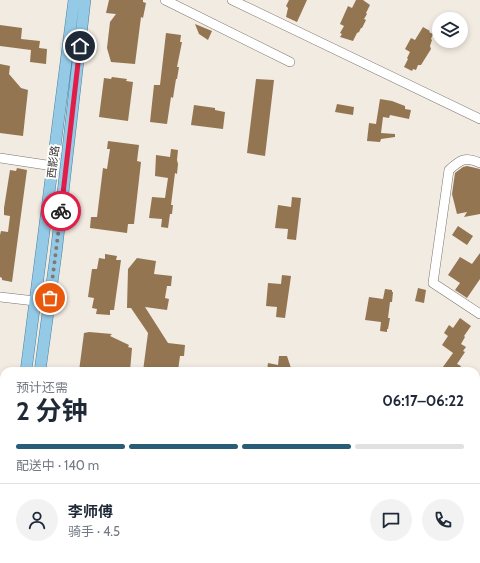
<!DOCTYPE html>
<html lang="zh">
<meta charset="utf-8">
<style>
:root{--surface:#fff;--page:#f2f2f3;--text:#1f2937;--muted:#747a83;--line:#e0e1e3;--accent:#285c78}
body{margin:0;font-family:Cabin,"Noto Sans SC",sans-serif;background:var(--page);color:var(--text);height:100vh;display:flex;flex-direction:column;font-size:15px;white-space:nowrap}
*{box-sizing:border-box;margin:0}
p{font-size:13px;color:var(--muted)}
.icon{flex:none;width:22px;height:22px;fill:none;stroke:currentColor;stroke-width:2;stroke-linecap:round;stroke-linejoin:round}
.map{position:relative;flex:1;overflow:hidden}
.sheet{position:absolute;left:0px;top:367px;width:480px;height:196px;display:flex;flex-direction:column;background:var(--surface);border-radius:12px 12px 0 0;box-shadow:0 2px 6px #0003}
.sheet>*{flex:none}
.fabs{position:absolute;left:432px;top:12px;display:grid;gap:8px}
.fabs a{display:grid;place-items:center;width:36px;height:36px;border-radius:50%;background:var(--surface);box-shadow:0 2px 6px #0003;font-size:20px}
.pin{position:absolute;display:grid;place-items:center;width:34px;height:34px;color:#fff;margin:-17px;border:2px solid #fff;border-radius:50%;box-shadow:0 1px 4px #0007}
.courier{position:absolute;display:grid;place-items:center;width:40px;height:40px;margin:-20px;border:3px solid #e11d48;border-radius:50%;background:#fff;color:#222;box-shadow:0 1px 5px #0007}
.summary em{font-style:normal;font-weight:700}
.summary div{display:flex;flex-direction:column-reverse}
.summary{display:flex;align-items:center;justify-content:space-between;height:68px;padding:0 16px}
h1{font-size:26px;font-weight:700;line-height:30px}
.bar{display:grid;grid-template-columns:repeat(4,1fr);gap:6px 4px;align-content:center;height:48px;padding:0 16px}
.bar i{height:5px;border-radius:3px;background:var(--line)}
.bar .active{background:var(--accent)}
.bar p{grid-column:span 4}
.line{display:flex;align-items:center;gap:10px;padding:0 16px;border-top:1px solid var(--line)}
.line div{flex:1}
.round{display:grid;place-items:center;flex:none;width:42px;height:42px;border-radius:21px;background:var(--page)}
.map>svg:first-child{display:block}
.green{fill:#f4d7b5}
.building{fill:#937551}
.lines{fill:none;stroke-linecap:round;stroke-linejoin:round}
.minor-casing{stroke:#7b746d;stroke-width:10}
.major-casing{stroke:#49819f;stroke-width:12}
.minor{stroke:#fff;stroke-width:9}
.major{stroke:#95cae6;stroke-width:11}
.done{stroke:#7d7974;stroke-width:4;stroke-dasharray:0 7.2}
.route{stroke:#e11d48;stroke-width:5}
.labels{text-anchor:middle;stroke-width:4;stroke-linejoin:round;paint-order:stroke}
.street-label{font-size:11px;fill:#3e3b38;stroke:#fff}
</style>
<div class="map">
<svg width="480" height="563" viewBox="0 0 480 563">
<rect width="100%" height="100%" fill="#f2ebe2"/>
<path class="green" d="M265 559 298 563H265Z"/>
<path class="building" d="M109 0H143V2L146 3 143 18 141 17 135 64 111 62 107 48 110 22 116 14 106 13Z
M289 0H307L297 22 286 17 288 8 286 6Z
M356 0H363L370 5 366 13 367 14 364 19 366 20 362 28H361L359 32 357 33 353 41 340 37 342 34 340 33 344 26 340 24 348 6 352 8Z
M195 24 212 31 208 40 199 34Z
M0 25 22 28 21 39 40 41 39 48 47 49 46 64 30 62 31 50 0 46Z
M423 27 430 31 429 32 433 34 431 39 432 40 430 46 431 49 421 65H418L416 70 413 69 412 71 404 67 408 59 407 58 410 52 405 49 411 38 415 40Z
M166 33 181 35 180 42H182L177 67H179L177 79H176L173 98 171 97 167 124 150 122 154 85H160Z
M0 64 10 66 9 74 21 88 28 90 23 136 0 133Z
M112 77 127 79 126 81 133 82 128 121 99 117 104 78 111 79Z
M256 79 274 80 265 156 247 153Z
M380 99 392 101 405 106V109L411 110 409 119 390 115 389 118 383 117 381 133 395 134V137L381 139 380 142 367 141 369 123 376 124Z
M337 104 354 107 353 115 335 112Z
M194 105 215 108V110L225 112 223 129 191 125Z
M108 141 139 145 137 161 141 162 134 224H128L127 233 90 228 91 217H97L103 168 107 169 110 149H107Z
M171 149 178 150 177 160 178 164 177 174 175 173 171 205H173L172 214H170L168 228 161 227 162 219 149 218 152 197 165 198 168 178 155 176 156 155 170 157Z
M467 166 480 169V214L464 217 467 212 457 214 452 194 455 173 463 167Z
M17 168 27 170 12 282 2 280V278L0 277V235L1 231 8 232 10 216 4 215V208L10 170 16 171Z
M292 197 301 198 296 240 287 239 288 229 275 228 278 205 291 207Z
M458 226 473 236 467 245 452 235Z
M480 253V279L467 298 455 290 460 283 448 275 460 257 472 264Z
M105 254 117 256 116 260H121L114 310H110V315L96 314 97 309 92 308 94 298 88 297 92 269H97L99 258 105 259Z
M137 258 156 261 154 274 172 276 171 286H167L165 298 169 299 167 310 145 307 168 343 185 345 184 356H180L178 371H143L148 333 131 308H127L128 269Z
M282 275 291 276 285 318 276 317 277 307 266 306 268 283 281 284Z
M418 288 426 290 424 303 415 301Z
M385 289 392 290V292H393L392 302H390L388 318H390L388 329H387V332L380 331 381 322 365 320 369 297 383 299Z
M460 318 471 326 464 336 465 337 461 344 466 347 463 351 465 352 457 364 461 366 458 371H440L453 353 442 345 448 336 444 333 449 325 453 328Z
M89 332 112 334 110 336 129 345 128 347 132 348 130 371H79L84 333Z
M279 356H287L292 371H267L268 363 278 365Z"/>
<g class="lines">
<defs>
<path id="minor" d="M165 0 290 62
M232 0 480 119
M0 158 53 166
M480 163C465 156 460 160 449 170L433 283 480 314
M0 297 35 301
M246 563V559"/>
<path id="major" d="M26 371 74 0
M40 371 56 254 85 0
M0 428H4
M0 445H4
M476 523 480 526
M476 536 480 539
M3 563 4 551
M16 563 17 559"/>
</defs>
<use href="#minor" class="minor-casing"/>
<use href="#major" class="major-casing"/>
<use href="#minor" class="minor"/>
<use href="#major" class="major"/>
</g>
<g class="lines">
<path class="done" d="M50 298 61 211"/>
<path class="route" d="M61 211 80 46"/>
</g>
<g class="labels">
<g class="street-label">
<text transform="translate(53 162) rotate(-83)" y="4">西影路</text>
</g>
</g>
</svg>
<div class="fabs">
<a><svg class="icon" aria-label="layers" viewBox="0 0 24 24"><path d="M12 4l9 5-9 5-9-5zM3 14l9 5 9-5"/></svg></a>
</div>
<div class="pin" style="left:50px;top:298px;background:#ea580c"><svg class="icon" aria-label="bag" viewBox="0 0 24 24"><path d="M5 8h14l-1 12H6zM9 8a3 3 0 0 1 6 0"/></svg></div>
<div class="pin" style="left:80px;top:46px;background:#1f2937"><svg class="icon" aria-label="home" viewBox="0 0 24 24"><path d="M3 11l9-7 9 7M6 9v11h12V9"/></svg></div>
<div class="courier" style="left:61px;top:211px"><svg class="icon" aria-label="bike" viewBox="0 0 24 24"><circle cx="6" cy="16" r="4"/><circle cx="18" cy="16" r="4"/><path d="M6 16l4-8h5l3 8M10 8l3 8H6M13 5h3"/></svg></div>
<section class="sheet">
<div class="summary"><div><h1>2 分钟</h1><p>预计还需</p></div><em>06:17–06:22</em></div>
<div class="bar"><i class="active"></i><i class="active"></i><i class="active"></i><i></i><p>配送中 · 140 m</p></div>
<div class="line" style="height:72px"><a class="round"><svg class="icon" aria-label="person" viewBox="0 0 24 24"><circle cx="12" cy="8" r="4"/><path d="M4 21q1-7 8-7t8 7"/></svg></a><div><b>李师傅</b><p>骑手 · 4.5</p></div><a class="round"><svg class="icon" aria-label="chat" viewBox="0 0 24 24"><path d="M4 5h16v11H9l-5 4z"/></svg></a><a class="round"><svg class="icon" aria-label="phone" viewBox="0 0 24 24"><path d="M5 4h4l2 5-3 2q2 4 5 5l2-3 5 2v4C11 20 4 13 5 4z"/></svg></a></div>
</section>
</div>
